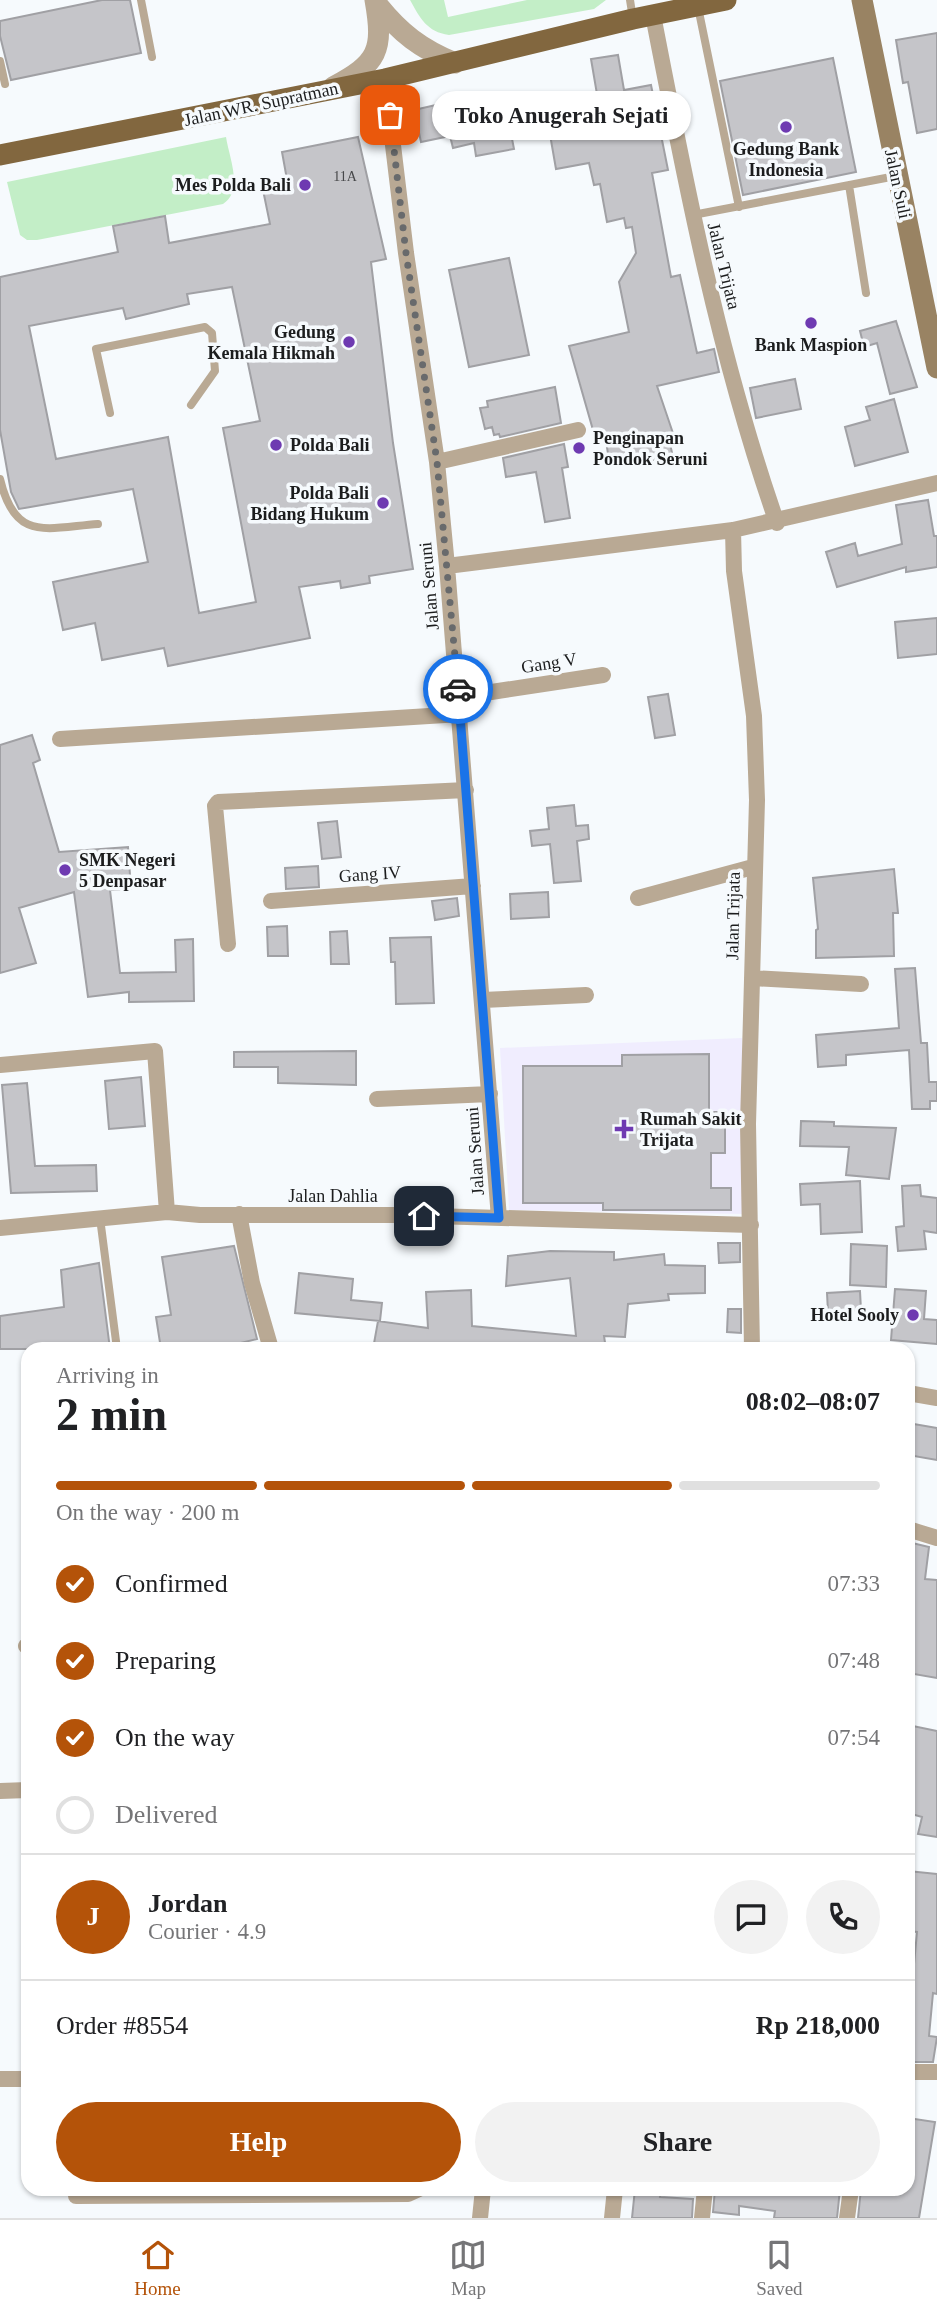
<!DOCTYPE html>
<meta charset="utf-8">
<style>
:root{--surface:#fff;--page:#f2f2f2;--text:#202124;--muted:#757577;--line:#e0e0e0;--accent:#b45309}
body{margin:0;font-family:Georgia,serif;background:var(--page);color:var(--text);height:100vh;display:flex;flex-direction:column;font-size:26px;white-space:nowrap}
*{box-sizing:border-box;margin:0}
p{font-size:23px;color:var(--muted)}
.icon{flex:none;width:38px;height:38px;fill:none;stroke:currentColor;stroke-width:2;stroke-linecap:round;stroke-linejoin:round}
.map{position:relative;flex:1;overflow:hidden}
.details{position:absolute;left:21px;top:1342px;width:894px;height:854px;display:flex;flex-direction:column;background:var(--surface);border-radius:21px;box-shadow:0 2px 5px #0004}
.details>*{flex:none}
.pin{position:absolute;display:grid;place-items:center;width:60px;height:60px;color:#fff;margin:-30px;border-radius:14px;box-shadow:0 4px 10px #0006}
.courier{position:absolute;display:grid;place-items:center;width:70px;height:70px;margin:-35px;border:5px solid #1a73e8;border-radius:50%;background:#fff;color:#222;box-shadow:0 2px 9px #0007}
.bubble{position:absolute;height:49px;border-radius:24px;background:var(--surface);box-shadow:0 2px 5px #0004;font-size:23px;font-weight:600;line-height:49px;text-align:center}
.headline em{font-style:normal;font-weight:600}
.headline div{display:flex;flex-direction:column-reverse}
.headline{display:flex;align-items:center;justify-content:space-between;height:119px;padding:0 35px}
h1{font-size:46px;font-weight:600;line-height:52px}
.bar{display:grid;grid-template-columns:repeat(4,1fr);gap:10px 7px;align-content:center;height:84px;padding:0 35px}
.bar i{height:9px;border-radius:5px;background:var(--line)}
.bar .current{background:var(--accent)}
.bar p{grid-column:span 4}
.line{display:flex;align-items:center;gap:18px;padding:0 35px;border-top:2px solid var(--line)}
.line div{flex:1}
.round{display:grid;place-items:center;flex:none;width:74px;height:74px;border-radius:37px;background:var(--page)}
ol{padding:0 35px;list-style:none}
li{display:flex;align-items:center;gap:21px;height:77px}
li p{margin-inline-start:auto}
li .icon{padding:7px;border-radius:50%;background:var(--accent);color:#fff;stroke-width:4}
li:last-child{color:var(--muted)}
li i{width:38px;height:38px;border:4px solid var(--line);border-radius:50%}
.primary-button{display:flex;gap:14px;margin-top:auto;padding:14px 35px}
.primary-button a{flex:1;height:80px;border-radius:42px;background:var(--accent);color:#fff;font-size:28px;font-weight:600;line-height:80px;text-align:center}
.primary-button a+a{background:var(--page);color:var(--text)}
.tabs{display:flex;justify-content:space-around;align-items:center;height:98px;border-top:2px solid var(--line);background:var(--surface);font-size:19px;color:var(--muted)}
.tabs a{display:grid;justify-items:center;gap:4px}
.tabs .current{color:var(--accent)}
.map>svg:first-child{display:block}
.medical{fill:#f0edfe}
.green{fill:#c3eec7}
.building{fill:#c5c5c9;stroke:#a0a0a4;stroke-width:2;fill-rule:evenodd}
.lines{fill:none;stroke-linecap:round;stroke-linejoin:round}
.service{stroke:#b9a994;stroke-width:8}
.minor{stroke:#b9a994;stroke-width:16}
.tertiary{stroke:#b9a994;stroke-width:21}
.secondary{stroke:#998363;stroke-width:21}
.primary{stroke:#82673f;stroke-width:21}
.done{stroke:#686a6c;stroke-width:7;stroke-dasharray:0 12.6}
.route{stroke:#1a73e8;stroke-width:9}
.poi-dot{fill:#6e3ab1;stroke:#f6fafd;stroke-width:2.5}
.labels{text-anchor:middle;stroke-width:7;stroke-linejoin:round;paint-order:stroke}
.number-label{font-size:14px;fill:#464749}
.street-label{font-size:18px;fill:#1c1d1e;stroke:#f6fafd}
.poi-label{font-size:18px;font-weight:bold;fill:#1c1d1e;stroke:#f6fafd;text-anchor:end}
</style>
<div class="map">
<svg width="937" height="2218" viewBox="0 0 937 2218">
<rect width="100%" height="100%" fill="#f6fafd"/>
<path class="medical" d="M742 1038 744 1214 509 1210 500 1048Z"/>
<path class="green" d="M410 0H444L448 17 527 0H606L594 9 449 35C427 32 420 18 410 0Z
M226 137C229 157 244 191 223 204L37 240H27L20 235 7 182Z"/>
<path class="building" d="M102 0H130L141 53 11 80 0 36V21Z
M937 33V129L917 133 908 82 903 83 896 40Z
M618 55 624 90 651 85 668 170 652 173 671 277 680 275 697 353 714 349 719 372 657 386 676 442 670 444 673 457 610 466 605 435 595 437 569 346 629 332 619 282 636 253 632 227 626 228 624 218 607 222 600 184 594 185 589 163 556 169 548 123 581 117 578 104 598 100 591 59Z
M833 58 856 172 743 195 720 81Z
M462 99 465 110 505 103 514 149 476 156 474 143 453 148 450 136 421 142 414 110Z
M358 137 386 259 371 262 393 443 413 569 369 576 370 583 341 588 340 581 299 587 310 638 168 666 164 648 102 660 95 623 63 630 53 582 148 562 133 489 19 509 11 492 0 430V277L118 252 113 226 165 216 169 243 270 224 263 190 288 185 282 152ZM232 287 260 421 223 428 256 602 199 613 168 437 56 459 29 326 123 308 126 319 189 304 187 294Z
M509 258 529 355 469 367 449 270Z
M896 321 917 387 890 394 877 343 864 347 860 331Z
M795 379 801 409 756 418 750 388Z
M555 387 561 423 500 437 499 434 494 435 492 427 485 429 480 408 488 407 487 401Z
M894 399 908 452 855 466 845 427 870 420 866 407Z
M564 444 568 467 562 468 570 518 545 522 536 472 506 477 503 458Z
M928 500 934 536H937V567L906 572V567L837 587 826 552 855 543 858 556 902 544 896 505Z
M937 618V654L898 658 895 622Z
M668 694 675 735 655 738 648 697Z
M32 735 40 760 33 763 59 852 128 847 131 889 110 890 120 973 176 972 175 940 193 939 194 1001 129 1002V992L88 997 74 892 19 908 36 963 0 973V745Z
M574 805 576 826 588 825 589 839 577 841 581 881 554 883 550 844 532 846 530 831 549 829 547 808Z
M337 821 341 857 322 859 318 823Z
M318 866 319 887 286 889 285 868Z
M894 869 898 913H893L894 956 816 958V930L818 929 813 878Z
M548 892 549 917 511 919 510 894Z
M457 898 459 916 435 920 432 901Z
M287 926 288 956H268L267 927Z
M347 931 349 964H331L330 932Z
M431 937 434 1003 396 1004 395 962H391L390 938Z
M915 968 921 1043H927L929 1082H937V1101H930V1109H912L909 1050 846 1055V1065L818 1067 816 1035 899 1028 895 969Z
M356 1051V1085L278 1083V1067H234V1052Z
M709 1054V1112H725V1153H711V1188H731V1210H603V1203H523V1066H622V1055Z
M141 1077 145 1126 109 1129 105 1081Z
M27 1083 35 1166 96 1165 97 1191 11 1193 2 1085Z
M801 1121 834 1122V1126L896 1128 889 1179 846 1175 849 1147 800 1146Z
M860 1181 862 1232 821 1234 820 1204 801 1205 800 1184Z
M920 1185 921 1196 937 1198V1233L924 1231 926 1249 898 1251 896 1227 904 1226 902 1186Z
M718 1243H740V1262L719 1263Z
M851 1244 887 1246 886 1287 850 1285Z
M234 1246 257 1339 216 1349H161L156 1317 171 1315 162 1257Z
M550 1251 614 1252V1260L664 1254 665 1265 705 1266V1293L668 1294 669 1300 628 1304 625 1337 604 1336 606 1349H373L378 1321 428 1328 426 1292 471 1290 472 1326 576 1336 570 1278 506 1286 508 1256Z
M99 1263 110 1349H0V1316L64 1307 61 1270Z
M299 1273 353 1279 351 1300 382 1303 380 1321 295 1313Z
M895 1289 926 1291 924 1319 937 1320V1344L891 1340Z
M860 1291 861 1310 828 1312 827 1293Z
M728 1309H741V1333L727 1332Z
M908 1423 937 1428V1460L908 1455Z
M908 1542 929 1547 925 1579 937 1580V1678L908 1673Z
M908 1725 937 1731V1837L918 1834 922 1817 908 1813Z
M908 1871 937 1874V1994L933 1993 929 2036 937 2037 933 2062H908V1963L914 1964 917 1932 908 1931Z
M908 2118 935 2122 919 2218H858L861 2189H908Z
M635 2189H661L660 2197 693 2199 692 2218H632Z
M715 2189 804 2192V2189H840L837 2218H774L775 2211 739 2206V2215L713 2212Z"/>
<g class="lines">
<path class="service" d="M141 0 152 57
M630 0 633 19
M698 7 739 207
M0 61 5 84
M849 185 866 293
M693 215 896 176
M110 413 96 349 205 327 212 333 215 371 191 405
M0 479C15 542 45 528 98 524
M100 1218 117 1349"/>
<path class="minor" d="M653 15C686 186 719 357 777 523
M385 79 406 253 437 462 447 566 499 1218
M437 462 578 430
M733 530 734 571 754 716 757 800 748 1124 752 1349
M447 566 733 530 937 483
M459 697 603 675
M60 739 461 714
M638 898 753 867
M271 901 473 886
M228 944 215 806 218 802 466 790
M752 978 861 984
M483 1000 586 995
M0 1065 155 1051 167 1212
M377 1099 490 1094
M239 1214 252 1283 271 1349
M0 1228 167 1212 200 1215H398L751 1225
M908 1393 937 1398
M908 1529 937 1538
M26 1646 28 1645
M0 1791 28 1790
M908 2072H937
M0 2079H28
M76 2196 408 2194 419 2189
M480 2218 483 2189
M612 2218 615 2189
M702 2218 705 2189
M847 2218 851 2189"/>
<path class="tertiary" d="M377 4C400 33 421 49 455 63
M333 87C378 63 384 51 375 0"/>
<path class="secondary" d="M862 0 937 368"/>
<path class="primary" d="M0 155 385 79 633 19 726 0"/>
</g>
<g class="lines">
<path class="done" d="M390 115 406 253 437 462 458 689"/>
<path class="route" d="M424 1216 499 1218 458 689"/>
</g>
<g class="poi-dot">
<circle cx="786" cy="127" r="7"/>
<circle cx="305" cy="185" r="7"/>
<circle cx="811" cy="323" r="7"/>
<circle cx="349" cy="342" r="7"/>
<circle cx="276" cy="445" r="7"/>
<circle cx="579" cy="448" r="7"/>
<circle cx="383" cy="503" r="7"/>
<circle cx="65" cy="870" r="7"/>
<path d="M620.5 1118.5h7v7h7v7h-7v7h-7v-7h-7v-7h7z"/>
<circle cx="913" cy="1315" r="7"/>
</g>
<g class="labels">
<g class="number-label">
<text x="345" y="181">11A</text>
</g>
<g class="street-label">
<text transform="translate(261 104) rotate(-12)" y="6">Jalan WR. Supratman</text>
<text transform="translate(898 184) rotate(78)" y="6">Jalan Suli</text>
<text transform="translate(724 266) rotate(76)" y="6">Jalan Trijata</text>
<text transform="translate(429 586) rotate(-95)" y="6">Jalan Seruni</text>
<text transform="translate(549 663) rotate(-9)" y="6">Gang V</text>
<text transform="translate(370 874) rotate(-4)" y="6">Gang IV</text>
<text transform="translate(733 916) rotate(-89)" y="6">Jalan Trijata</text>
<text transform="translate(475 1151) rotate(-94)" y="6">Jalan Seruni</text>
<text x="333" y="1202">Jalan Dahlia</text>
</g>
<g class="poi-label">
<text x="786" y="155" text-anchor="middle">Gedung Bank<tspan x="786" dy="21">Indonesia</tspan></text>
<text x="291" y="191">Mes Polda Bali</text>
<text x="335" y="338">Gedung<tspan x="335" dy="21">Kemala Hikmah</tspan></text>
<text x="811" y="351" text-anchor="middle">Bank Maspion</text>
<text x="593" y="444" text-anchor="start">Penginapan<tspan x="593" dy="21">Pondok Seruni</tspan></text>
<text x="290" y="451" text-anchor="start">Polda Bali</text>
<text x="369" y="499">Polda Bali<tspan x="369" dy="21">Bidang Hukum</tspan></text>
<text x="79" y="866" text-anchor="start">SMK Negeri<tspan x="79" dy="21">5 Denpasar</tspan></text>
<text x="640" y="1125" text-anchor="start">Rumah Sakit<tspan x="640" dy="21">Trijata</tspan></text>
<text x="899" y="1321">Hotel Sooly</text>
</g>
</g>
</svg>
<div class="pin" style="left:390px;top:115px;background:#ea580c"><svg class="icon" aria-label="bag" viewBox="0 0 24 24"><path d="M5 8h14l-1 12H6zM9 8a3 3 0 0 1 6 0"/></svg></div>
<div class="pin" style="left:424px;top:1216px;background:#1f2937"><svg class="icon" aria-label="home" viewBox="0 0 24 24"><path d="M3 11l9-7 9 7M6 9v11h12V9"/></svg></div>
<div class="courier" style="left:458px;top:689px"><svg class="icon" aria-label="car" viewBox="0 0 24 24"><path d="M5 17H2v-5l4-1 3-4h7l3 4 3 1v5h-3M9 17h6M6 11h13"/><circle cx="7" cy="17" r="2"/><circle cx="17" cy="17" r="2"/></svg></div>
<div class="bubble" style="left:432px;top:91px;width:259px">Toko Anugerah Sejati</div>
<section class="details">
<div class="headline"><div><h1>2 min</h1><p>Arriving in</p></div><em>08:02–08:07</em></div>
<div class="bar"><i class="current"></i><i class="current"></i><i class="current"></i><i></i><p>On the way · 200 m</p></div>
<ol>
<li><svg class="icon" aria-label="check" viewBox="0 0 24 24"><path d="M5 12l5 5 9-10"/></svg>Confirmed<p>07:33</p></li>
<li><svg class="icon" aria-label="check" viewBox="0 0 24 24"><path d="M5 12l5 5 9-10"/></svg>Preparing<p>07:48</p></li>
<li><svg class="icon" aria-label="check" viewBox="0 0 24 24"><path d="M5 12l5 5 9-10"/></svg>On the way<p>07:54</p></li>
<li><i></i>Delivered</li>
</ol>
<div class="line" style="height:126px"><b class="round" style="background:var(--accent);color:#fff">J</b><div><b>Jordan</b><p>Courier · 4.9</p></div><a class="round"><svg class="icon" aria-label="chat" viewBox="0 0 24 24"><path d="M4 5h16v11H9l-5 4z"/></svg></a><a class="round"><svg class="icon" aria-label="phone" viewBox="0 0 24 24"><path d="M5 4h4l2 5-3 2q2 4 5 5l2-3 5 2v4C11 20 4 13 5 4z"/></svg></a></div>
<div class="line" style="height:91px"><div>Order #8554</div><b>Rp 218,000</b></div>
<div class="primary-button"><a>Help</a><a>Share</a></div>
</section>
</div>
<nav class="tabs">
<a class="current"><svg class="icon" aria-label="home" viewBox="0 0 24 24"><path d="M3 11l9-7 9 7M6 9v11h12V9"/></svg>Home</a>
<a><svg class="icon" aria-label="map" viewBox="0 0 24 24"><path d="M3 6l6-2 6 2 6-2v14l-6 2-6-2-6 2zM9 4v14M15 6v14"/></svg>Map</a>
<a><svg class="icon" aria-label="saved" viewBox="0 0 24 24"><path d="M7 4h10v16l-5-4-5 4z"/></svg>Saved</a>
</nav>
